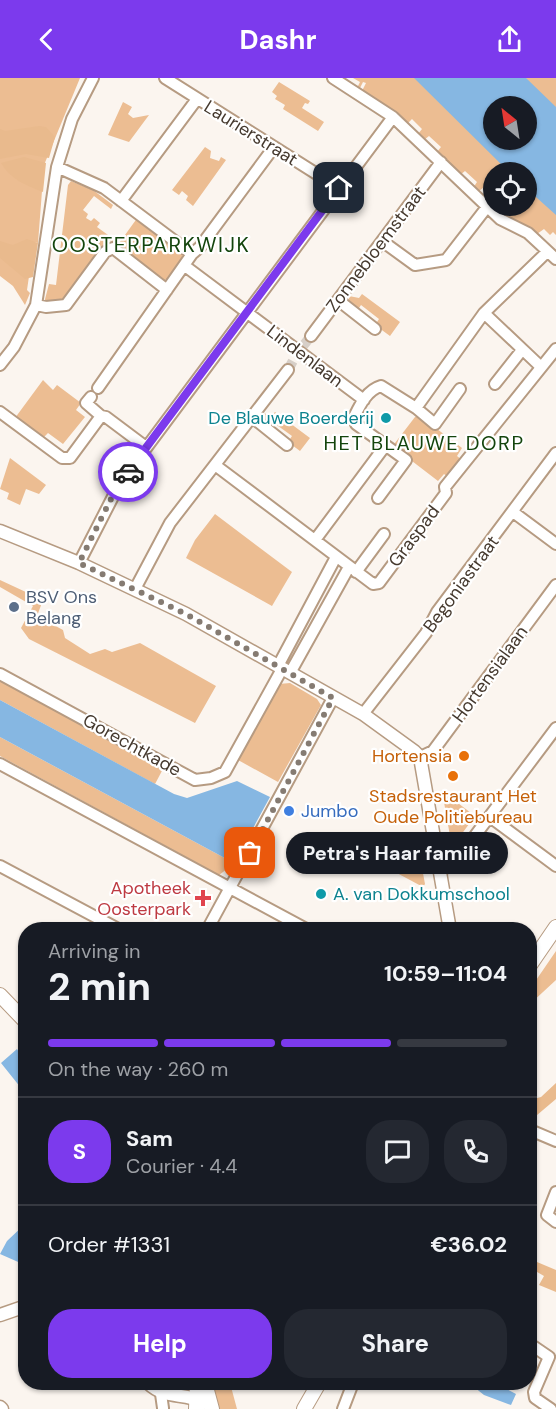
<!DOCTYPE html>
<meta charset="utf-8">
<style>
:root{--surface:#171b24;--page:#242831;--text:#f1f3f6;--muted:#9ea1a6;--line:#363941;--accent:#7c3aed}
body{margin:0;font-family:"DM Sans",sans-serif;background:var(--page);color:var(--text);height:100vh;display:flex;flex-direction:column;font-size:22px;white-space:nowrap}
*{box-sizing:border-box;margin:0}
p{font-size:20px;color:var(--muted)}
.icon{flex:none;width:33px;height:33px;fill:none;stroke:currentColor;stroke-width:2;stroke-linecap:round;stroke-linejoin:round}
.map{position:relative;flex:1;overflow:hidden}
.panel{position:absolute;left:18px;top:844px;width:519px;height:468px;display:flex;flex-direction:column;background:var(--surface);border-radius:24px;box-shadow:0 2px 4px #0004}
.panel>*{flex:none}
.needle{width:39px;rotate:330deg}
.fabs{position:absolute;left:483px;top:18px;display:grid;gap:12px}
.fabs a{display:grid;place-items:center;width:54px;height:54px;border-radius:50%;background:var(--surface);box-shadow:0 2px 4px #0004;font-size:30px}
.pin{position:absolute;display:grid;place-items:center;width:51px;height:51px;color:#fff;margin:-26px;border-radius:12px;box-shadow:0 3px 9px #0006}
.courier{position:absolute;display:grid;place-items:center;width:60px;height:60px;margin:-30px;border:4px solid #7c3aed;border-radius:50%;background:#fff;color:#222;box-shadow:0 2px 8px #0007}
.bubble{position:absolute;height:42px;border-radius:21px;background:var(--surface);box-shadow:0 2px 4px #0004;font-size:20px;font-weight:700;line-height:42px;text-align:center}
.overview em{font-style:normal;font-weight:700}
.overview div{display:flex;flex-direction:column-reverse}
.overview{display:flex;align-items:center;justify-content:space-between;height:102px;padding:0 30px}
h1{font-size:39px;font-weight:700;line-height:45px}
.bar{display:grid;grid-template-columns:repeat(4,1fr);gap:9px 6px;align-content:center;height:72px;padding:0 30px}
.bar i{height:8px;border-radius:4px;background:var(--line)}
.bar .active{background:var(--accent)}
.bar p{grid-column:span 4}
.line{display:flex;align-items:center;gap:15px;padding:0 30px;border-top:2px solid var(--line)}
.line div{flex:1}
.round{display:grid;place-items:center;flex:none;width:63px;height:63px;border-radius:24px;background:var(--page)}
.action{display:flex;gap:12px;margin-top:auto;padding:12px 30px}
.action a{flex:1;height:69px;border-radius:24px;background:var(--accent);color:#fff;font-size:24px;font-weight:700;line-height:69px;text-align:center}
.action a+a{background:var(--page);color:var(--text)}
header{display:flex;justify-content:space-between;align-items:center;height:78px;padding:0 30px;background:var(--accent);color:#fff;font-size:27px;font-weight:700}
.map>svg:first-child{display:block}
.green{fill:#ecbd92;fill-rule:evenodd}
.forest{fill:#e9ba8d}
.water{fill:#86b7e2;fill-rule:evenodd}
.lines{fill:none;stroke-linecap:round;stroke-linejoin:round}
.minor-tunnel{stroke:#d7cfc8;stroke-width:10;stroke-dasharray:10 5;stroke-linecap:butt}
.minor-casing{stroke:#b69b82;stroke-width:14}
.tertiary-casing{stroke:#b69b82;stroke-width:15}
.secondary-casing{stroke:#b69b82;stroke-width:16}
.minor{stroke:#fff;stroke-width:10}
.tertiary{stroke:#fff;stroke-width:12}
.secondary{stroke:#fff;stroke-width:14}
.done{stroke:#857b72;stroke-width:6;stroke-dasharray:0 10.8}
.route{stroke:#7c3aed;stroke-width:8}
.culture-dot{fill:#0f9aa8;stroke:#fff;stroke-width:2}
.service-dot{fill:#5c6f8a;stroke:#fff;stroke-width:2}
.food-dot{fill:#e8710a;stroke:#fff;stroke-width:2}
.shop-dot{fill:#3f7fe0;stroke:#fff;stroke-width:2}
.health-dot{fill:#e0444e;stroke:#fff;stroke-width:2}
.labels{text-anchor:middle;stroke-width:4.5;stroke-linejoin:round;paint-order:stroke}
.street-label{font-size:18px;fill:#45392e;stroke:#fff}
.culture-label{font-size:18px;fill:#0d838f;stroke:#fff;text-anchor:end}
.service-label{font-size:18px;fill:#4e5e75;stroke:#fff;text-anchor:start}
.food-label{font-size:18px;fill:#c56008;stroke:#fff;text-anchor:end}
.shop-label{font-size:18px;fill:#366cbe;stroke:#fff;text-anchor:start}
.health-label{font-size:18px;fill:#be3a42;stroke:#fff;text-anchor:end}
.neighbourhood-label{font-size:20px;letter-spacing:1.5px;fill:#14450d;stroke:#fff}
.quarter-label{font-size:21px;letter-spacing:1.5px;fill:#14450d;stroke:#fff}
</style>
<header><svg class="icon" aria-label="back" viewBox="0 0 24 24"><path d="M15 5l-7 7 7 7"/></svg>Dashr<svg class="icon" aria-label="share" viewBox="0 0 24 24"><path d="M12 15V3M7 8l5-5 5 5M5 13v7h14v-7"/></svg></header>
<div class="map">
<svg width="556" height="1331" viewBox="0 0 556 1331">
<rect width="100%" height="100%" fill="#fbf5ef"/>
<path class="green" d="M0 0H80L44 87 38 165 34 164 27 212 30 215 25 227 13 208 0 198Z
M353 0H556V157L553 154 550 157 544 151 537 156 504 138 491 127 493 124 494 128H526V94H494L493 119 484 109 478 114 473 110 477 104 465 93 460 97 437 74 441 69 429 58 424 62 418 56 422 51 412 41 407 46 362 13 366 5 363 4 359 12 357 10 360 4ZM494 28H526V62H494Z
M279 4 310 23 308 26 305 25 302 30 324 44 318 53 283 31 285 27 275 21 277 18 272 14Z
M123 24 132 29 128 36 133 40 149 37 129 64 108 57Z
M205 69 211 73 210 80 219 83 221 79 226 82 193 128 186 122 188 118 182 113 179 117 172 112Z
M71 103 93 112 113 127 111 131 94 118 83 132 88 136 86 140 91 143 94 140 100 145 97 149 115 162 113 165 109 162 65 220 67 222 44 225 49 206 56 207 68 107Z
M138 139 181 171 184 182 169 201 164 202 117 168Z
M362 216 400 244 390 258 375 247 379 241 361 227 357 233 348 225 349 218 359 220Z
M43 302 53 312 57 307 81 325 76 332 85 339 63 366 48 355 43 360 15 340Z
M275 334 310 360 300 373 288 364 292 358 274 345 269 350 259 339 262 335 272 337Z
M420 338 462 370 457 378 462 382 449 400 444 396 438 403 395 370V365L415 339Z
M10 380 46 407 39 416 26 411 20 427 7 421 9 415 0 411Z
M215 436 292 494 272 528 186 480 195 462Z
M0 502 43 522 37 538 63 552 65 560 90 576 105 571 112 574 140 565 216 608 195 645 29 561 21 550 33 528 0 509Z
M0 602 163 691 155 706 0 622Z
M290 605 317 621 321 627 278 704 238 682 279 606Z
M0 659 234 785 230 793 227 791 219 797 0 678Z
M442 713 475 738 452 769Z
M416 758 425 806 423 809 395 794 412 760Z
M556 873V902L530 926V911Z
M212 1305H230L237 1331H219Z"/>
<path class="forest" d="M39 48 46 49 55 59 49 80 26 76 0 81V51L5 53Z
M24 79 46 85 43 114C25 107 10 101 1 85Z
M27 161 38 165 33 199 25 201 0 180V163L13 167Z
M556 1005V1021L530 1043V1022L541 1019Z
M537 1184 556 1192V1214L539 1207 544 1198 532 1191Z"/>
<path class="water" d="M414 0H526L556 29V137L527 111 526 94H509ZM526 28V62H494V28Z
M0 622 174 716 187 720 237 703 270 719 234 785 0 659Z
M17 971 25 984V1015L1 985Z
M25 1146V1187L0 1176 7 1163Z
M469 1305H495L516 1316 511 1327 484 1317Z"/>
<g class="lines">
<path class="minor-tunnel" d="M303 268 311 258
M288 292 294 281"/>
<defs>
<path id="minor" d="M165 0 339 110
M333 0 393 39 500 141 528 155 556 181
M57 89 104 110 192 176
M121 123 197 21
M382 163 415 187 446 182 487 129
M185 188 364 322
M338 222 375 251
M36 227 46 229 66 227 105 174 113 170 167 212
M484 235 540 288
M311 258 441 84
M0 287 14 269 36 227 57 89 72 41 93 0
M495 306 522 272
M98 310 192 176 200 169 274 69
M416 330 484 235 547 174
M0 334 62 380H70L101 338 86 325 91 319
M101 338 106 339 146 369
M252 339 287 367
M215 387 373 506 379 505 446 415 445 409 556 271
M378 420 406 382 356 346 354 339C360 327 367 312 381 308L416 330 435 346 460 311
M513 434 556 466
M315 462 385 368
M79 485 120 405 393 39
M356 494 384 456
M135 511 170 445 288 292
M278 588 336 479
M290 595 349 489
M0 596 195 702 211 700 225 694 282 591
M363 636 426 555 437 534 556 375
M420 679 433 673 556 507
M0 686 308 852
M490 739 556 788
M0 788 120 852
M440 792 453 787 556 650
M207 852 333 620
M530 1052 556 1063
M556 1114 547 1137 556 1144
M530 1266 549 1279 534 1314 535 1320 551 1331
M161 1316 163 1330
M343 1331 353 1305"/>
<path id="tertiary" d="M0 453 79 485 186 536 363 636 414 673 420 679 450 852
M0 1237 26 1228
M148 1305C167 1323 184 1313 204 1325
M0 1329 2 1331"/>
<path id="secondary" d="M530 887 556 849
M0 917 26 944
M205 1305 212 1331
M196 1331 197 1305
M304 1331 319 1305"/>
</defs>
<use href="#minor" class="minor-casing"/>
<use href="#tertiary" class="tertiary-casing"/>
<use href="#secondary" class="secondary-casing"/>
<use href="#minor" class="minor"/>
<use href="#tertiary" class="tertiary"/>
<use href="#secondary" class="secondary"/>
</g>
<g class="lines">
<path class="done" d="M128 394 112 419 79 485 186 536 333 620 250 775"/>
<path class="route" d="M128 394 339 110"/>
</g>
<g class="culture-dot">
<circle cx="386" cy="340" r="6"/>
<circle cx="321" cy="816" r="6"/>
</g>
<circle class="service-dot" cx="14" cy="529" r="6"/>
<g class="food-dot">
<circle cx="464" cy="678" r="6"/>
<circle cx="453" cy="698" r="6"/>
</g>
<circle class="shop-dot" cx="289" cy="733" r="6"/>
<path class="health-dot" d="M200 811h6v6h6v6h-6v6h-6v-6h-6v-6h6z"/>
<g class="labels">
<g class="street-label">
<text transform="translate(251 55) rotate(32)" y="6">Laurierstraat</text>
<text transform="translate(376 171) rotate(-53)" y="6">Zonnebloemstraat</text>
<text transform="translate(305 278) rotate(37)" y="6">Lindenlaan</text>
<text transform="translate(414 458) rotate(-53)" y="6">Graspad</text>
<text transform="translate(461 506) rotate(-54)" y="6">Begoniastraat</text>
<text transform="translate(490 596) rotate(-54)" y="6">Hortensialaan</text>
<text transform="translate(132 667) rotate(29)" y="6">Gorechtkade</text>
</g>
<g class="culture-label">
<text x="374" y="346">De Blauwe Boerderij</text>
<text x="333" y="822" text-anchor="start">A. van Dokkumschool</text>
</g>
<g class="service-label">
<text x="26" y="525">BSV Ons<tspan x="26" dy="21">Belang</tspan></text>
</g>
<g class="food-label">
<text x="452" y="684">Hortensia</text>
<text x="453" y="724" text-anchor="middle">Stadsrestaurant Het<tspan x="453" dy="21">Oude Politiebureau</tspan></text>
</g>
<g class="shop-label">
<text x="301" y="739">Jumbo</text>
</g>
<g class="health-label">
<text x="191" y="816">Apotheek<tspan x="191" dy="21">Oosterpark</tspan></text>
</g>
<g class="neighbourhood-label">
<text x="424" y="372">HET BLAUWE DORP</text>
</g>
<g class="quarter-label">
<text x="151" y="174">OOSTERPARKWIJK</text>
</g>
</g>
</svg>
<div class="fabs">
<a><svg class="needle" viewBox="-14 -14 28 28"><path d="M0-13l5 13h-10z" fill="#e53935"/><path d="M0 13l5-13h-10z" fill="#9ea1a6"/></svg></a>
<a><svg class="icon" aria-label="locate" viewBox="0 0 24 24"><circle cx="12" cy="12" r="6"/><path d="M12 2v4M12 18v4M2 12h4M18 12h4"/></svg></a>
</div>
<div class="pin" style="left:250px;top:775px;background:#ea580c"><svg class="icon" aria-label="bag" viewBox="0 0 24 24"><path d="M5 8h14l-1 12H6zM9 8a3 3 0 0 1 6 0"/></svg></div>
<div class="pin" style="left:339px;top:110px;background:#1f2937"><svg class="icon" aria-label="home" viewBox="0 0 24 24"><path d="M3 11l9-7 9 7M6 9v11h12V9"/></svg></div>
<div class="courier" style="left:128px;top:394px"><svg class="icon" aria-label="car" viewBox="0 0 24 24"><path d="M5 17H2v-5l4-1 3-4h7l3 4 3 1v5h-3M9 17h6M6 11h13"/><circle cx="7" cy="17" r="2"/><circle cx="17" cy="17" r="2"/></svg></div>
<div class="bubble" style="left:286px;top:754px;width:222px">Petra's Haar familie</div>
<section class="panel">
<div class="overview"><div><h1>2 min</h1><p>Arriving in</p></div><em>10:59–11:04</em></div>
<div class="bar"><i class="active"></i><i class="active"></i><i class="active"></i><i></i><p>On the way · 260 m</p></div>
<div class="line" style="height:108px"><b class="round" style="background:var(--accent);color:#fff">S</b><div><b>Sam</b><p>Courier · 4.4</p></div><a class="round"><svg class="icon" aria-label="chat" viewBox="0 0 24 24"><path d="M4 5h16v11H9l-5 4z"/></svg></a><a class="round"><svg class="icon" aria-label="phone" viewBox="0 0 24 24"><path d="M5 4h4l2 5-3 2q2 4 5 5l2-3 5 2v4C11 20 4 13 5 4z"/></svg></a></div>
<div class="line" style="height:78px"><div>Order #1331</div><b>€36.02</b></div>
<div class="action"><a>Help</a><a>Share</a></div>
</section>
</div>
